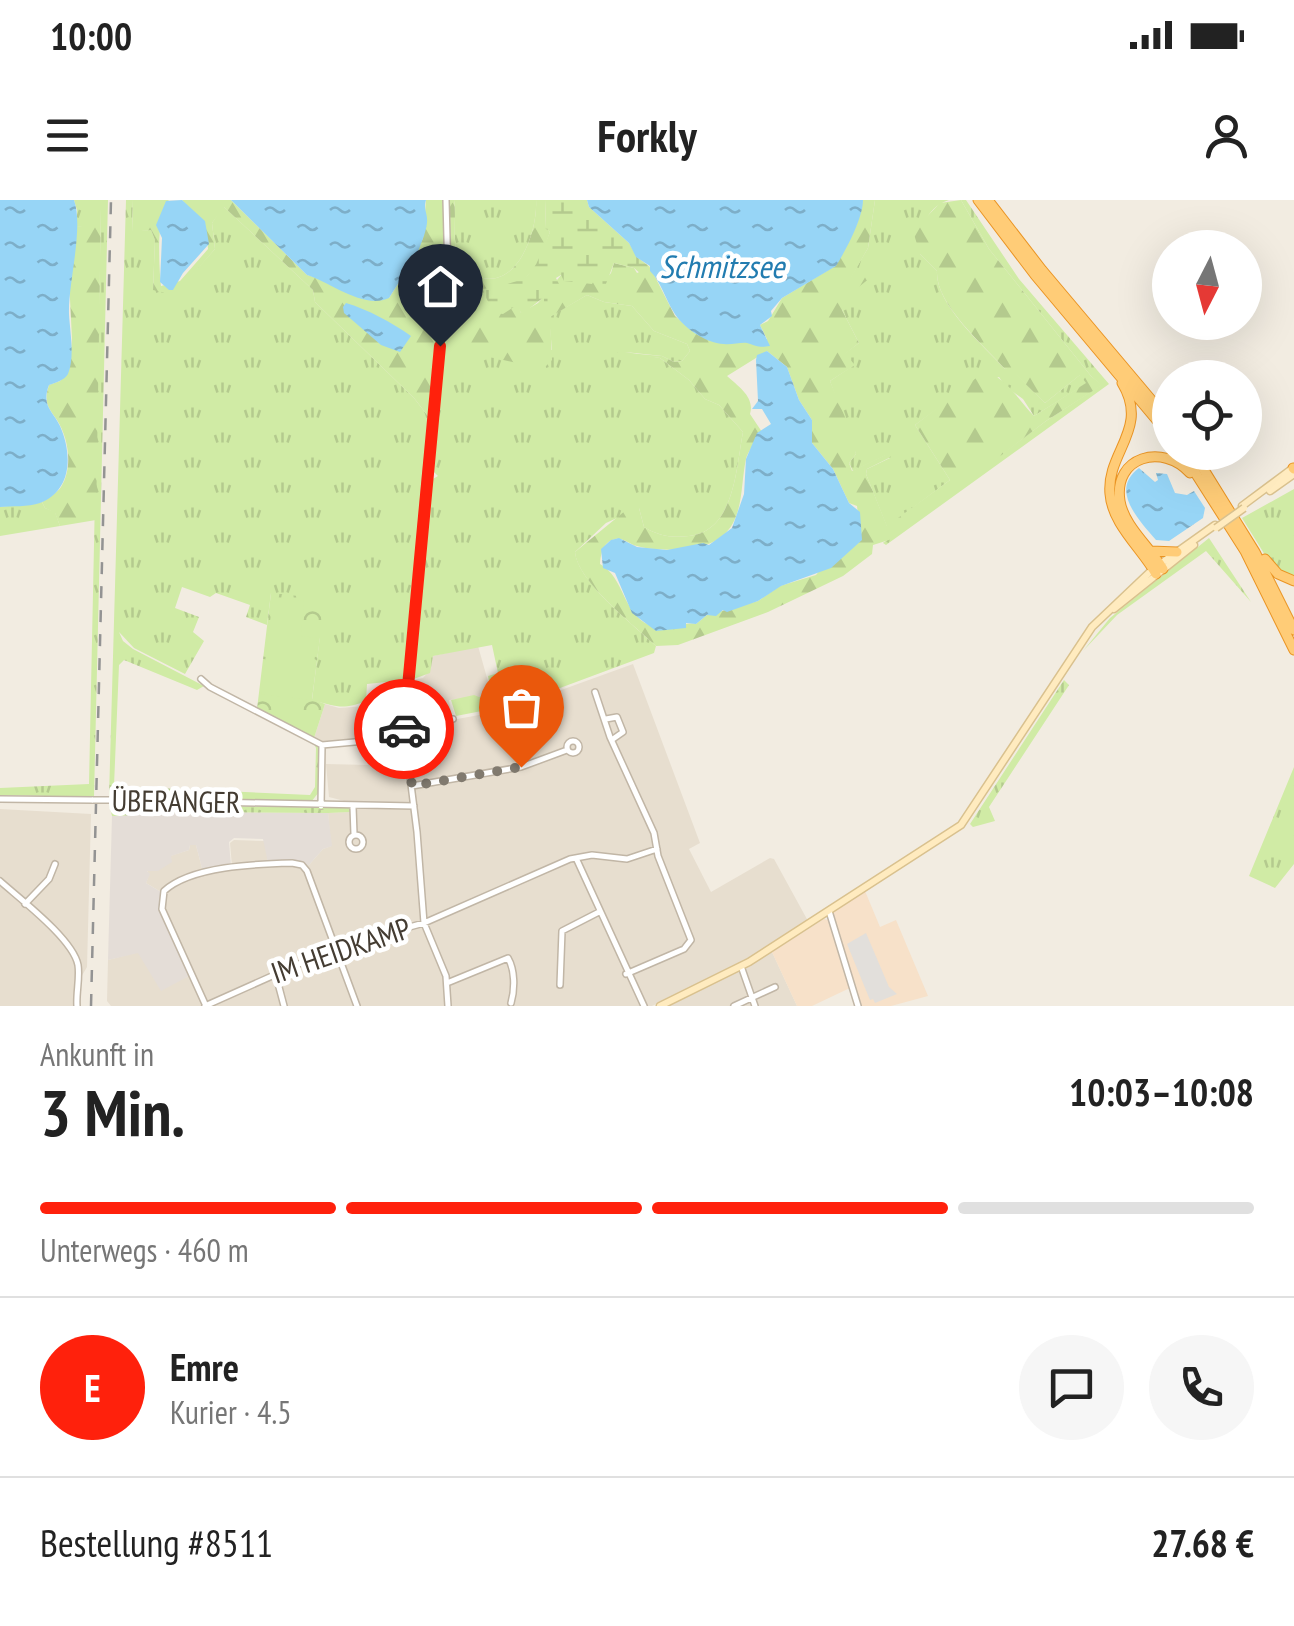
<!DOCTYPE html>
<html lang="de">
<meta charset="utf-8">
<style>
:root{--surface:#fff;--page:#f6f6f6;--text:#222;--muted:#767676;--line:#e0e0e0;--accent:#ff210c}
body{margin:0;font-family:"PT Sans Narrow",sans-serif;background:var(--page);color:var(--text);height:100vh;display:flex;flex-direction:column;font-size:38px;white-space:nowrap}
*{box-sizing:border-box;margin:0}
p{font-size:32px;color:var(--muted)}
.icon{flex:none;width:55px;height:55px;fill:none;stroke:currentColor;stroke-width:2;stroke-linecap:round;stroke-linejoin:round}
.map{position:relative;height:806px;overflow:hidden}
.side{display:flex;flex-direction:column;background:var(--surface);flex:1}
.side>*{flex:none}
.needle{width:65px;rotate:186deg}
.buttons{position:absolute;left:1152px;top:30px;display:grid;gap:20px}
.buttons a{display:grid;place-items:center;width:110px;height:110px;border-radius:50%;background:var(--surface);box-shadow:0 10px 40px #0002;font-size:50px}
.pin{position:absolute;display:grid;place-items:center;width:85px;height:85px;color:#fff;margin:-102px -42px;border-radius:50% 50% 50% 0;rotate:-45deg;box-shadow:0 0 10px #0007}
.pin .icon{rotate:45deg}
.courier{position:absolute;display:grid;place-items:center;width:100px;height:100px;margin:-50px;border:8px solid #ff210c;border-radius:50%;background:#fff;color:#222;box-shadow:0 2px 12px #0007}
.overview em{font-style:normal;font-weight:700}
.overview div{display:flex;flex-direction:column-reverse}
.overview{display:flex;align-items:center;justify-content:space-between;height:170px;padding:0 40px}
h1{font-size:65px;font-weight:700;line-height:75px}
.bar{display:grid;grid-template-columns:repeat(4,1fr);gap:15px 10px;align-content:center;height:120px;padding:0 40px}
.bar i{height:12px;border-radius:8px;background:var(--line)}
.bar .selected{background:var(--accent)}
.bar p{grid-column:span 4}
.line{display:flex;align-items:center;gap:25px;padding:0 40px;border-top:2px solid var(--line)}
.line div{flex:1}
.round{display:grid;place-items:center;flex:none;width:105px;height:105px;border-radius:52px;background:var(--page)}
.status{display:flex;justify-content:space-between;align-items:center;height:70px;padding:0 50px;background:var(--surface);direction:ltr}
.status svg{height:28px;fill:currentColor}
header{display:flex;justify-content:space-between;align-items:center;height:130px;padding:0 40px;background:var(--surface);font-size:45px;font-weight:700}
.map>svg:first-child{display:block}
.residential{fill:#e7decf}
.commercial{fill:#f7e1c9}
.industrial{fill:#e4ddd7}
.grass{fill:url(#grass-tufts)}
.forest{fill:url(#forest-firs);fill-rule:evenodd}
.wetland{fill:url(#wetland-marsh)}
.park{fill:url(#park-crowns)}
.pitch{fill:#d0eba5}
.parking{fill:#e2dfdb}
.water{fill:url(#water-ripples)}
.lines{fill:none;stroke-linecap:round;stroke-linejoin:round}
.minor-casing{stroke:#c1b6a6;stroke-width:8}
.secondary-casing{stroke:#d9c18e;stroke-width:9}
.trunk-casing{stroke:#ea9423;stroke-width:11}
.minor{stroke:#fff;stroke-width:5}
.secondary{stroke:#ffebbf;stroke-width:6}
.trunk{stroke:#fc7;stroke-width:9}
.rail{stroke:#939393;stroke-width:2.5;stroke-dasharray:12 12;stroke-linecap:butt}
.minor-bridge-casing{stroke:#c1b6a6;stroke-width:8;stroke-linecap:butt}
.secondary-bridge-casing{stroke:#d9c18e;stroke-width:9;stroke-linecap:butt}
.minor-bridge{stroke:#fff;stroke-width:5}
.secondary-bridge{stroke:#ffebbf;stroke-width:6}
.done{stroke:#817a6f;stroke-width:10;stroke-dasharray:0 18}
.route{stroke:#ff210c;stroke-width:12}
.labels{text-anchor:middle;stroke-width:9;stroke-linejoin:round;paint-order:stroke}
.street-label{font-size:30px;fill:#443c32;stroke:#fff}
.water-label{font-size:32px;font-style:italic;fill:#227cb0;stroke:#fff}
</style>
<div class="status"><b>10:00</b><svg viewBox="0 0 49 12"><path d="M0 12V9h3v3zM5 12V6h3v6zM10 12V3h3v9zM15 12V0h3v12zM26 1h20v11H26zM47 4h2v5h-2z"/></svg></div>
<header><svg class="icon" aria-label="menu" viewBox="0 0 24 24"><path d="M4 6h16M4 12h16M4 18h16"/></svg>Forkly<svg class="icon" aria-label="person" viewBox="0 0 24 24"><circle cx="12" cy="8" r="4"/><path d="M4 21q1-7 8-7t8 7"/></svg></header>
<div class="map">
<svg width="1294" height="806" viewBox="0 0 1294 806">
<defs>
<pattern id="grass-tufts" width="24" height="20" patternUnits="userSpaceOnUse" patternTransform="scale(2.5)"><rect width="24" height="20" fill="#d0eba5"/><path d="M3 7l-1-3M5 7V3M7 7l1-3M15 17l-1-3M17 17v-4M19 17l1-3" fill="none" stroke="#b4ca8e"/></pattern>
<pattern id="forest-firs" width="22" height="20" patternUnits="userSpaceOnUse" patternTransform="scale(2.5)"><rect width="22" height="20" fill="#d0eba5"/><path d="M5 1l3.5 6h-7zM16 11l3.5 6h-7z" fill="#b4ca8e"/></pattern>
<pattern id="wetland-marsh" width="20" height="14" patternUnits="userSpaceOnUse" patternTransform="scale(2.5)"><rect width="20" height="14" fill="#d0eba5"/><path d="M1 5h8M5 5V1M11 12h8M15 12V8" fill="none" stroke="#b4ca8e"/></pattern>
<pattern id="park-crowns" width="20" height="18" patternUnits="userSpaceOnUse" patternTransform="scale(2.5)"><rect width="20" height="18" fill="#d0eba5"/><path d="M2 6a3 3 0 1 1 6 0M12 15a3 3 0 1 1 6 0" fill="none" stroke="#b4ca8e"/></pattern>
<pattern id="water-ripples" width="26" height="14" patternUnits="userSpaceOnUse" patternTransform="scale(2.5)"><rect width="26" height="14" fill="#97d5f6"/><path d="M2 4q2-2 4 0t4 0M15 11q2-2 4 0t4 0" fill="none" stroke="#7daec8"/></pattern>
</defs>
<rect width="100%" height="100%" fill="#f2ece1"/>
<path class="residential" d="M478 446 491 492 479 497 449 500 452 520 506 510 633 464 700 643 689 649 711 692 770 658 774 659 808 721 746 760 652 806H111L107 801 108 760 138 752 168 785 189 776 191 771 163 708 162 696 177 683 232 666 230 643 234 640 266 641 268 662 302 666 309 665 323 649 331 646 328 613 349 612 356 604 329 597 326 564 368 565 372 539 327 543 314 538 325 504 339 508 367 506 368 514 390 516 389 502 406 500 408 481 423 478 430 470 433 456Z
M0 609 91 614 87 767 77 784 76 806H0Z
M190 645H196L203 672 169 684 161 692 146 683 149 675 147 670 170 656 189 650Z
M772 752 797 806H667L742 769Z"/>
<path class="commercial" d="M865 691 880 727 896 720 928 796 891 806H859L852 787 812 806H797L772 752 824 719 834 721 844 753 833 712Z"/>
<path class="industrial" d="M181 612 328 613 332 646 323 649 309 665 268 663 263 639 234 638 229 642 231 666 203 672 196 645H190L189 650 171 656 172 662 158 671H147L150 674 146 683 161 692V708L189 776 161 791 138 753 108 760 112 616Z"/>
<path class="grass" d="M74 0H108L94 597 0 595V588L89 584 101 9 87 28 77 26V10Z
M126 0H133L132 31 151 30 155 40 153 90 186 81 215 49 212 23 223 6 313 90 315 102 414 198 431 220 405 480 367 484 366 501C343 510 338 507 312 500L320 436 271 393 267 425 246 417 250 405 216 393 210 397 182 387 175 408 199 417 193 432 204 441 185 474 134 448 119 432 123 441 133 449 204 486 197 490 124 460 119 465 114 586 310 595 315 587 316 548 314 544 269 519 318 546 319 592 311 602 109 597Z
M454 0H536C538 30 518 90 479 77 471 75 464 71 460 63 451 46 457 19 454 0Z
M875 0H949C923 9 921 31 920 54L937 71C935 104 983 145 1005 169L1009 167 1045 203 1081 174 1087 183 1034 216 1023 199 1005 186 999 177 956 195 915 225 950 280 887 327 866 274 867 269 890 258 886 255 853 271 849 263 856 254 830 181 854 165 844 154 859 143 842 110 851 93 849 80 868 48Z
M961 0H966L1019 79 1109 184 886 345 883 343 1046 221 1101 185 1091 176 989 49Z
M587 95 604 102 632 106 654 131 687 144 690 151 682 161 674 162 662 156 625 152 660 158 689 180 705 199 719 205 743 232C736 268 735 331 689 336 671 338 659 336 644 327L639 308 606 323 575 352C578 382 634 425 656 446L654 453 517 504 456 516 451 500 474 495 479 497 491 492 488 476 498 473 492 445 433 456 430 473 408 481 426 283 438 276 428 266 441 146 552 150 549 117Z
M1294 289V378L1270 363 1242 318Z
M42 302 45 308 55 312 60 326 0 336V307Z
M1209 338 1251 402 1206 351 1117 415 1083 451 1110 418Z
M1064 480 1069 485 989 607 995 621 973 627 970 624Z
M1294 567V664L1275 688 1249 676Z
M109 604 350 608V612L328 613 181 612 117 616H112Z"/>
<path class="forest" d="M133 0H169C156 13 159 67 161 86L180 81 208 49C206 17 200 22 182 0H231L307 75 389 98 401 79 414 68V58L423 38 426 0H445L447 76 431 220 414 198 315 102 313 90 224 7 212 23 215 49 175 95 153 90 155 40 151 30 132 32Z
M448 0H454C457 19 451 46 460 63 464 71 471 75 479 77 518 90 538 30 536 0H546L545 27 550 32 537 68 521 81 513 105 518 104 521 113 538 103 562 74 601 71 599 87 611 73 614 63 634 68 637 73 650 67 675 116 691 130 746 142 767 139 760 125 768 121 782 98 835 66 857 24 863 0H875L868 48 851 78 869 71 870 78 851 93 855 102 842 110 859 143 845 154 855 165 830 181 852 234 856 254 849 263 852 271 887 254 891 257 867 269 866 274 887 326 950 280 915 225 984 172C1006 176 1019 201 1034 216L1086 183 1080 175 1045 203 1009 168 1005 169C984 145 935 104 937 71L920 54 913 31 940 3 961 0 989 49 1091 176 1102 185 1046 221 892 339 873 345 872 354 843 376 768 412 678 445 656 446C634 425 577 381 575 352L631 306 639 308 644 327C659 336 671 338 689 336 735 331 736 268 743 232L719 205 705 199 689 180 660 158 593 150 662 156 674 162 682 161 690 151 687 144 654 131 632 106 604 102 587 95 550 117 552 160 543 169 441 146 449 77ZM767 151 787 167 799 200 812 220V243L833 269 849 303 857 306 859 323 816 375 780 386 758 401 707 415 696 424C679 421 669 434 649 425 622 413 625 378 600 364 601 353 603 342 615 339 623 337 629 344 637 346 652 351 690 351 706 345 746 331 739 292 746 259 748 251 757 240 762 232L750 214C755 197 739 187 727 176Z
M101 8 96 320 60 326 55 313 45 308 42 302C48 298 57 293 61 287 73 268 69 239 57 220 49 208 43 203 49 185L60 181 69 170 72 139 69 79 77 26 87 27 84 21 90 9Z"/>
<path class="wetland" d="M546 0H587L589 7 629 43 637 57 650 67 641 74 634 68 614 63 604 89 598 87 600 71 592 84 564 81 561 75 556 78 562 90 555 104 544 105V97L530 108V112L521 113 517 105 503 114C493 113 485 98 483 89 535 79 530 79 550 32L545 28Z"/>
<path class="park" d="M271 393 325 399 312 499 325 504 314 538 257 509Z"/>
<path class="pitch" d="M273 397 304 401 301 436 317 438 310 500 261 494Z"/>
<path class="parking" d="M866 733 889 787 897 794 875 803 873 799 870 800 847 744Z"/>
<path class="water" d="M0 0H74C84 28 68 83 69 114 70 132 75 157 68 174 65 180 55 183 49 185 41 206 53 211 60 226 72 253 73 290 40 303 28 307 12 306 0 307Z
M182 0 205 21 209 44 183 73 173 90H169L160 82 162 38 156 25 166 1Z
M231 0H426C423 10 428 13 427 23 425 39 415 54 412 71L401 79 389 98C364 110 330 82 307 75Z
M587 0H863C863 18 846 50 836 66L782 98 771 111 772 116 760 125 770 146C759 148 757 146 747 143 742 142 731 145 724 144 705 143 682 127 673 111 665 98 661 82 650 71V66L636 57 629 43 589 7Z
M346 103C369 110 391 122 411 136L400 152 381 145 344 113 343 107Z
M767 151 787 167 799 200 812 220V243L833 269 849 303 860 312 862 340 831 368 781 386 758 401 727 412 723 410 716 416 707 415 696 424 686 423V428L656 431 632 413 615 373 603 368 601 349 611 340 619 338 637 347 667 350 703 343 709 345 732 328 744 294 746 259 757 233 771 224 762 209H752L758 201 756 160 757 155Z
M1139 268 1155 282 1158 280 1156 273 1167 274 1175 293 1187 295 1194 291 1205 308 1203 318 1169 341 1156 340C1139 320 1109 290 1139 268Z"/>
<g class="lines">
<defs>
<path id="minor" d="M446 0 448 77 426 275 404 529 417 632 424 723 446 776 448 806
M201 479 210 487 322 545 321 606
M595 492 610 537 654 633 658 656 691 740 684 749 626 774
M606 519 617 517 623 532 613 539
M567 547a6 6 0 1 1 12 0a6 6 0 1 1-12 0Z
M322 545 387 539 404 529 453 519
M412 586 521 567 567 550
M0 599 93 600
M109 600 414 606
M353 607 354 634
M349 642a7 7 0 1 1 14 0a7 7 0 1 1-14 0Z
M576 658 644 806
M0 681C20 699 73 739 78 765 80 778 76 793 77 806
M25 704 49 679 55 664
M829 711 858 806
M741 766 755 806
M275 772 284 806
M447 783 508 758C515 770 515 789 511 803
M560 785 562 731 599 712
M205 806 337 747 424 723 570 659 592 655 627 659 657 649
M206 806 162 709 164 691C191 666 256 664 292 663L302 665 307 671 357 806
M734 806 775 787"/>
<path id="secondary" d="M1270 291 1294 274
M1242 306 1293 268
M1114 409 1194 345
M660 806 749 762 961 625 1092 427 1153 369 1215 325"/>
<path id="trunk" d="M978 0 1035 75 1170 236
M988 0 1042 70 1170 222
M1122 183C1150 229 1106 252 1110 294 1112 324 1142 349 1156 374
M1182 252 1245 351 1294 450
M1193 252 1255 352 1294 430
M1293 268 1294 269
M1151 351 1177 352
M1265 359 1278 374 1294 381
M1163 369C1150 347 1124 326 1120 301 1113 256 1163 243 1190 273"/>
</defs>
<use href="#minor" class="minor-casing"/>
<use href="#secondary" class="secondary-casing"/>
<use href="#trunk" class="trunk-casing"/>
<use href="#minor" class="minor"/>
<use href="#secondary" class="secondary"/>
<use href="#trunk" class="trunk"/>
<path class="rail" d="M91 806 111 0"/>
<defs>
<path id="minor-bridge" d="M93 600H109"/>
<path id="secondary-bridge" d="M1216 328 1244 308"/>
</defs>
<use href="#minor-bridge" class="minor-bridge-casing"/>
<use href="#secondary-bridge" class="secondary-bridge-casing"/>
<use href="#minor-bridge" class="minor-bridge"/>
<use href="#secondary-bridge" class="secondary-bridge"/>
</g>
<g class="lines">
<path class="done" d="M404 529 412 586 521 567"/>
<path class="route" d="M404 529 440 146"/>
</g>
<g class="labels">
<g class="street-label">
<text transform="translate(176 602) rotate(1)" y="10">ÜBERANGER</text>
<text transform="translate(341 751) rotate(-19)" y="10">IM HEIDKAMP</text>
</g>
<g class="water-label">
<text x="722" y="78">Schmitzsee</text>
</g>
</g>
</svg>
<div class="buttons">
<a><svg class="needle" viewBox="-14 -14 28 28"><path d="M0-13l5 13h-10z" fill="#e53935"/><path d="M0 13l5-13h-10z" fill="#767676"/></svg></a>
<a><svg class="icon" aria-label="locate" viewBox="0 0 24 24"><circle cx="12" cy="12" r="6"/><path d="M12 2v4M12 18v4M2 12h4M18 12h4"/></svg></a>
</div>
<div class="pin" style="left:521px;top:567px;background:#ea580c"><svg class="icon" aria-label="bag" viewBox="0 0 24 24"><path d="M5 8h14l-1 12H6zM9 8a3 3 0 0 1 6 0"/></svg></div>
<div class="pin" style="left:440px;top:146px;background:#1f2937"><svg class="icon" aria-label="home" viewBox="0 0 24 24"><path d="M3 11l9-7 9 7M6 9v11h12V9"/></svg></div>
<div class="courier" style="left:404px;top:529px"><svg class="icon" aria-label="car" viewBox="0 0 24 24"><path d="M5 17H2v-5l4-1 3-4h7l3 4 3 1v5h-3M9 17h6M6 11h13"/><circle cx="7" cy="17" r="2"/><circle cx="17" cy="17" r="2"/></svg></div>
</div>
<section class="side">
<div class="overview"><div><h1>3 Min.</h1><p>Ankunft in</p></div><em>10:03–10:08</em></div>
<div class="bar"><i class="selected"></i><i class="selected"></i><i class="selected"></i><i></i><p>Unterwegs · 460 m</p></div>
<div class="line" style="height:180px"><b class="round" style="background:var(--accent);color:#fff">E</b><div><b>Emre</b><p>Kurier · 4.5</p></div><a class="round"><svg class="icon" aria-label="chat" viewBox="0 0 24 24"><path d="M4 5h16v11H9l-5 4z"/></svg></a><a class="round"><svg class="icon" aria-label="phone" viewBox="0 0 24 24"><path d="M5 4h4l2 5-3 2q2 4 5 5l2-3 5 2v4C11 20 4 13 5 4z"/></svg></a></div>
<div class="line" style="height:130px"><div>Bestellung #8511</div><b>27.68 €</b></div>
</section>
